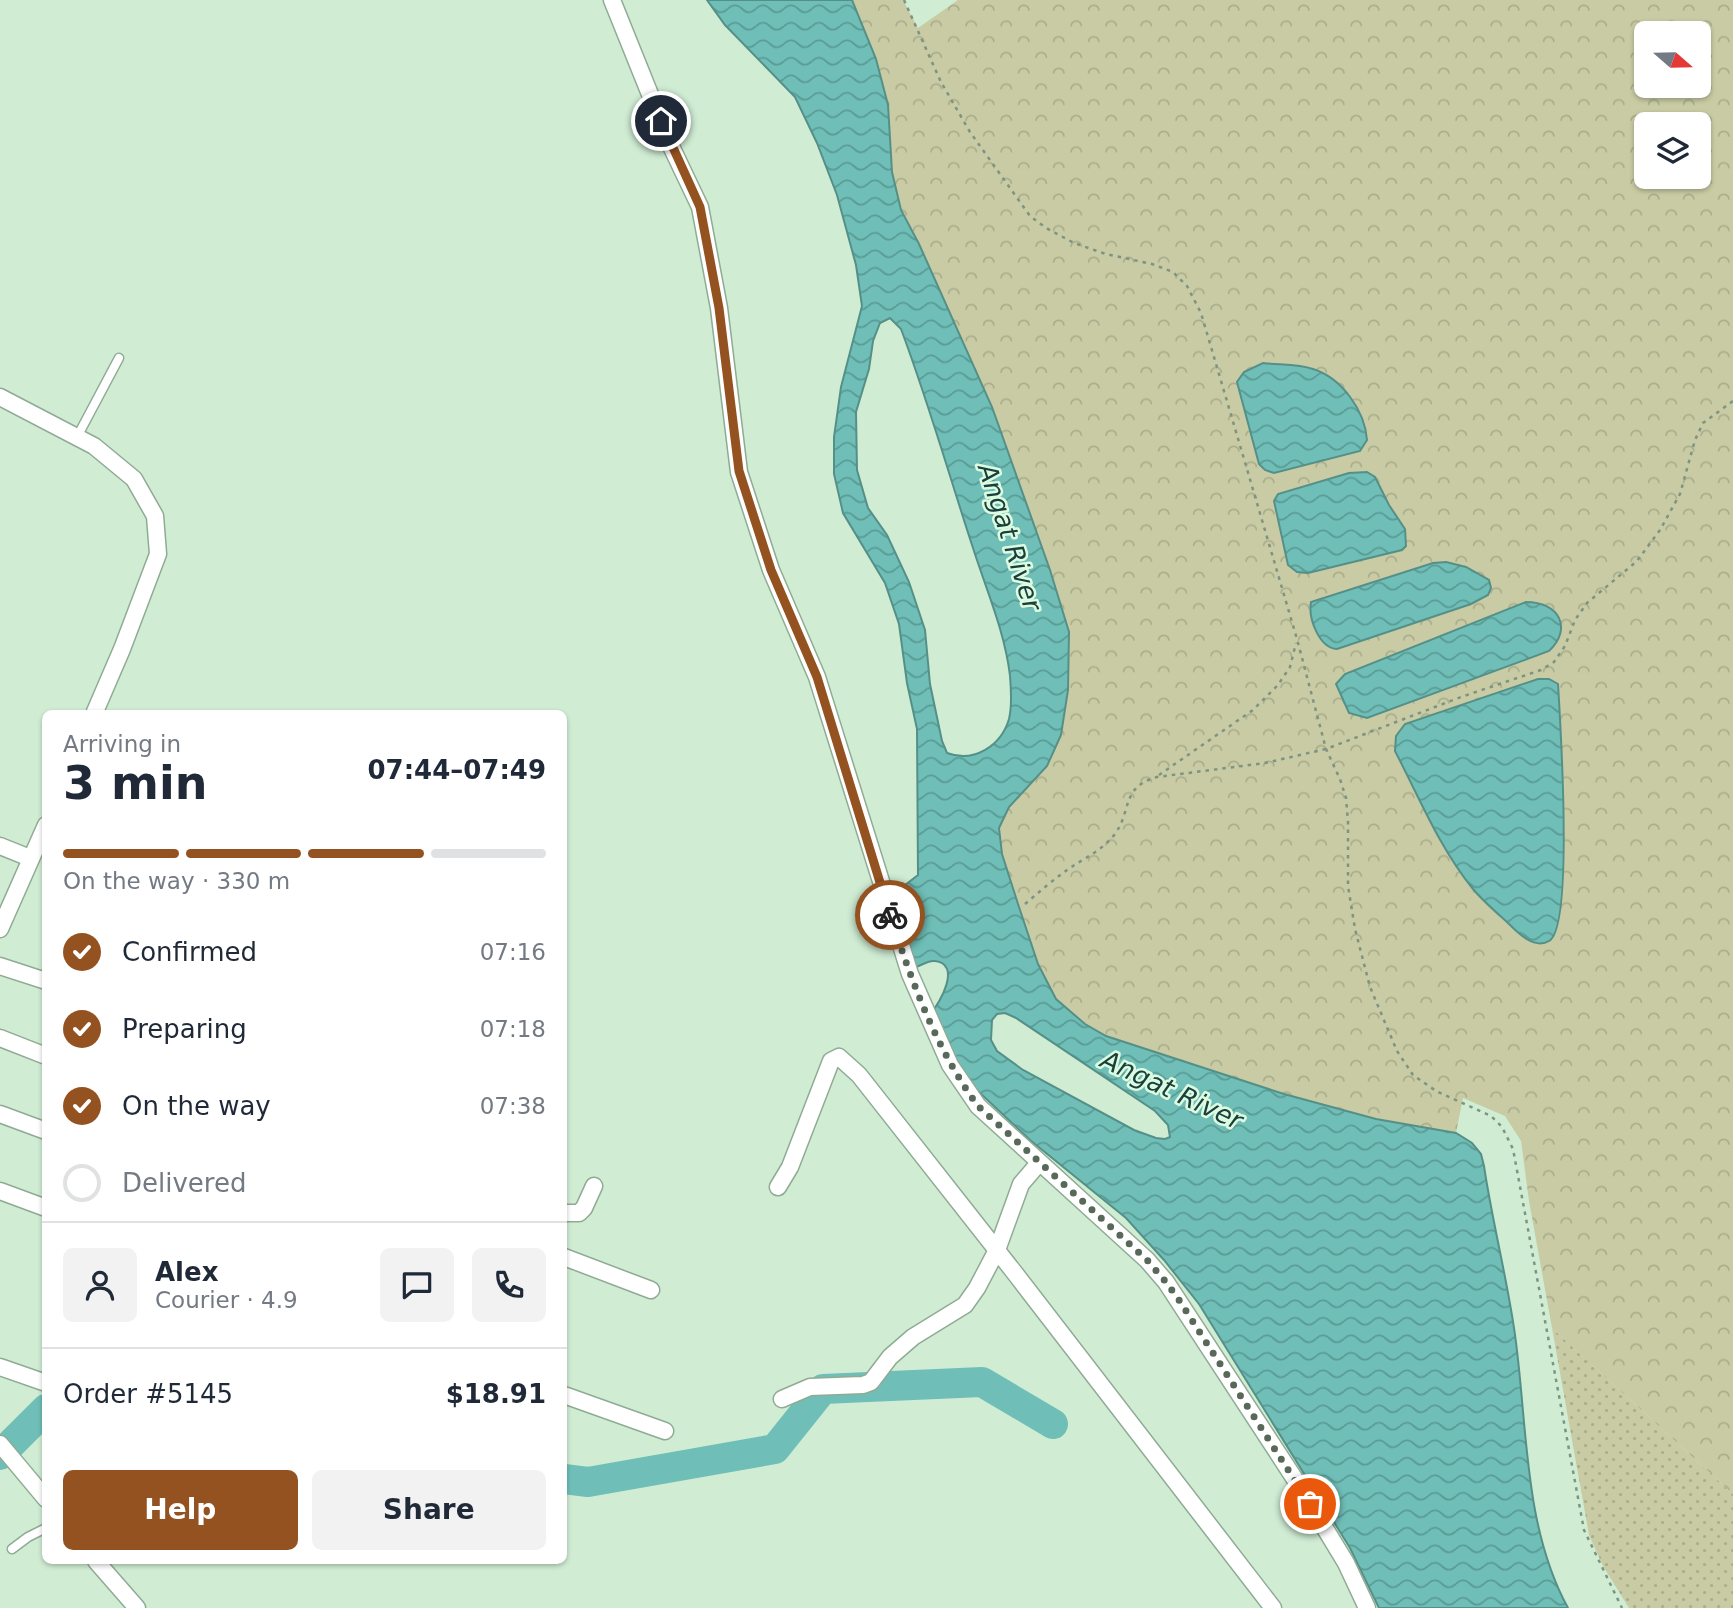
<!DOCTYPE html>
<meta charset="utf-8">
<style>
:root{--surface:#fff;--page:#f2f2f3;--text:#1f2937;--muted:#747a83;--line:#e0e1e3;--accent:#955221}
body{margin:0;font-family:"DejaVu Sans",sans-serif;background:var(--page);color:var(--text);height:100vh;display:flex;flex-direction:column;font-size:26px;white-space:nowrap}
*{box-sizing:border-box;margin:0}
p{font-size:23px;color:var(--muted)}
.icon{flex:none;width:38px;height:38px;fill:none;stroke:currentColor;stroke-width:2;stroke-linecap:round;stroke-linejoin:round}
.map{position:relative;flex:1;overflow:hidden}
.panel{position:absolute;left:42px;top:710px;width:525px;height:854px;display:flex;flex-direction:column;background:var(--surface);border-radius:10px;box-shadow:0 2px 5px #0004}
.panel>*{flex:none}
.needle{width:46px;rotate:110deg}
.tools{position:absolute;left:1634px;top:21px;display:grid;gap:14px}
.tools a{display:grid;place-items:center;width:77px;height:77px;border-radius:10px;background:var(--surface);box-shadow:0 2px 5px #0004;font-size:35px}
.pin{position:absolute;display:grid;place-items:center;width:60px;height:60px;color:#fff;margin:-30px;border:4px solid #fff;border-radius:50%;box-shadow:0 2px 7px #0007}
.courier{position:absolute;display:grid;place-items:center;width:70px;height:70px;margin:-35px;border:5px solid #955221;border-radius:50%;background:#fff;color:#222;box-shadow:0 2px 9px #0007}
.summary em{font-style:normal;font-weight:700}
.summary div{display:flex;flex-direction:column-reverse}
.summary{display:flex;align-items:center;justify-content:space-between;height:119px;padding:0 21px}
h1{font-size:46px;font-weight:700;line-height:52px}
.bar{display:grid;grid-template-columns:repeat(4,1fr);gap:10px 7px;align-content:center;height:84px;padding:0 21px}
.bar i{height:9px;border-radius:5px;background:var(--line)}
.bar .current{background:var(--accent)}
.bar p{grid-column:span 4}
.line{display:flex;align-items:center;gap:18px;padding:0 21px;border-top:2px solid var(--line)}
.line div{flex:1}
.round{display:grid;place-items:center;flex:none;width:74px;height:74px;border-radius:10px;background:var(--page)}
ol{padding:0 21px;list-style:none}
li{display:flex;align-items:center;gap:21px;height:77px}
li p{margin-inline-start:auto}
li .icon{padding:7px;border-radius:50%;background:var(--accent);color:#fff;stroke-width:4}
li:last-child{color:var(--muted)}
li i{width:38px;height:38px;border:4px solid var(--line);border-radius:50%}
.primary-button{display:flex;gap:14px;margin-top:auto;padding:14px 21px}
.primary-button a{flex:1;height:80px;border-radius:10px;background:var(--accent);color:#fff;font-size:28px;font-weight:700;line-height:80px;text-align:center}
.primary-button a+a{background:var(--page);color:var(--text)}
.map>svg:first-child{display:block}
.grass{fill:url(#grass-dots)}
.forest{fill:url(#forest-crowns);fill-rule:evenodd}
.water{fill:url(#water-waves);stroke:#559088;stroke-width:2;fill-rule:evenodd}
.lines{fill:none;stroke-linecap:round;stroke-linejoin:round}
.river{stroke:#6fbfb8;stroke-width:30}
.lane-casing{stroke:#8fab94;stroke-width:11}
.street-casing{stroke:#8fab94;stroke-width:19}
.path{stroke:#7e9382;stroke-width:2.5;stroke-dasharray:3.5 5;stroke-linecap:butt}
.lane{stroke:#fff;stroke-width:8}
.street{stroke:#fff;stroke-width:16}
.done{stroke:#58695a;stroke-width:7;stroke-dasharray:0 12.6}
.route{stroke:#955221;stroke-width:9}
.labels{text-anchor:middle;stroke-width:5;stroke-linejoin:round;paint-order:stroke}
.water-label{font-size:26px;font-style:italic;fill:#1a403d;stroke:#ddfbe1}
</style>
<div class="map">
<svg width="1733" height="1608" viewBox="0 0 1733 1608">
<defs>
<pattern id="grass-dots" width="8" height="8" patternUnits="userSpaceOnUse" patternTransform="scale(1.75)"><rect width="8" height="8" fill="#c8cba3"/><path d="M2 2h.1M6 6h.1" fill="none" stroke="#abae8c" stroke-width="1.8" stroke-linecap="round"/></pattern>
<pattern id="forest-crowns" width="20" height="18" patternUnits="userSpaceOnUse" patternTransform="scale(1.75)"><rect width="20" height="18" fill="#c8cba3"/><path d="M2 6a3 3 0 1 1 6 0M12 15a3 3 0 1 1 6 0" fill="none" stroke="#abae8c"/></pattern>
<pattern id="water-waves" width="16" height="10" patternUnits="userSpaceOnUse" patternTransform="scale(1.75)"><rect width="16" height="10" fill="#6fbfb8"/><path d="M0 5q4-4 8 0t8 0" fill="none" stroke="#5a9b95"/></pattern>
</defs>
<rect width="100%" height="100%" fill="#d0edd4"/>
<path class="grass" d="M1552 1328 1733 1494V1608H1629L1603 1566 1589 1535Z"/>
<path class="forest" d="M852 0H903L918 28 958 0H1733V1494L1552 1328 1529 1201 1521 1141 1505 1116 1463 1098 1456 1133 1376 1119 1284 1094 1106 1036 1085 1024 1056 999 1038 964 1018 904 1002 854 999 828 1009 807 1025 789 1061 735 1068 690 1069 632 1050 570 992 407 919 244 901 210 892 172 888 105 876 59ZM1647 33H1699V86H1647ZM1647 124H1699V177H1647ZM1263 364 1312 368 1360 451 1274 473 1265 470ZM1367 472 1375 477 1389 505 1405 529 1349 473ZM1482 574 1358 641 1337 649ZM1552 607 1452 686 1367 718ZM1395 751 1531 941C1463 895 1431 821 1395 751Z"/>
<path class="water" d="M707 0H852L876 59 888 105 892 172 901 210 919 244 992 407 1050 570 1069 632 1068 690 1061 735 1047 766 1009 807 999 828 1002 854 1018 904 1038 964 1056 999 1085 1024 1106 1036 1284 1094 1376 1119 1456 1133 1472 1143 1481 1154 1484 1166C1492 1220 1506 1274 1514 1328 1528 1420 1522 1524 1568 1608H1379L1350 1548 1199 1304 1164 1260 1126 1218 1030 1140 965 1079 931 1013C940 1003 962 964 935 961 928 960 920 966 914 968L893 902 900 889 918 875 917 729 907 683 899 624 885 583 843 513 834 474V437L841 387 862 306 856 265 837 195 817 143 795 97 725 25ZM890 318 901 329C928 401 949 475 973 548 986 589 1005 632 1010 676 1011 688 1012 707 1009 719 1001 746 974 763 947 753L942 741 930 684 925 630 909 582 887 535 868 508 857 470 856 412 869 369 873 341 880 323ZM1005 1013 1016 1018 1155 1111 1168 1125 1170 1137 1165 1139 1156 1138 1134 1130 1023 1070 997 1051 991 1040 992 1020 997 1014Z
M1263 363C1279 365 1298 364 1313 369 1342 378 1365 411 1367 440L1360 451 1274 473 1265 470 1259 464 1237 382 1244 372Z
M1367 472 1375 477 1389 505 1405 529 1406 546 1402 550 1308 573 1297 572 1288 565 1274 501 1278 494 1349 473Z
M1446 562 1466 567 1489 580 1491 588 1488 595 1471 604 1337 649C1319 648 1308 618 1311 602L1433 563Z
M1526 602C1559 602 1573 628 1549 651L1367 718 1349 713 1336 684 1345 674Z
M1538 679H1549L1558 684C1560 719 1574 927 1549 941 1534 950 1517 932 1508 923 1496 912 1483 901 1473 889 1440 849 1419 797 1395 751L1396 736 1405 724Z"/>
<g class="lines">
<path class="river" d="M0 1455 46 1409
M564 1479 588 1482 775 1449 823 1389 982 1382 1053 1424"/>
<defs>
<path id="lane" d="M77 437 119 358
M12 1549 28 1537 46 1528"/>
<path id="street" d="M612 0 670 144 700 207 719 308 739 472 771 570 817 677 910 974 950 1065 978 1106 1147 1260 1166 1282 1298 1484 1346 1563 1367 1608
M0 397 94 446 134 479 155 516 158 554 122 649 94 714
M0 846 30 858
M0 929 46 825
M0 966 46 981
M0 1038 46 1056
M0 1114 46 1131
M778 1187 790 1167 831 1061 839 1057 859 1075 1014 1272 1273 1608
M0 1191 46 1208
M564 1213H579L584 1208 594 1186
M564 1257 651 1290
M0 1367 46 1383
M564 1395 665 1431
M782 1399 810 1387 863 1385 871 1382 890 1357 913 1337 965 1305 977 1288 997 1250 1021 1184 1039 1163
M0 1444 46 1499
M96 1561 137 1608"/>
</defs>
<use href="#lane" class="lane-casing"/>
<use href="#street" class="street-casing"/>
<path class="path" d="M904 0 941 82 970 132 1030 216 1046 228 1074 243 1106 254 1152 264 1173 272 1187 286 1201 313 1297 639 1326 749 1340 779 1346 798 1348 822V886L1355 929 1370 987 1397 1051 1413 1075 1436 1091 1491 1116 1502 1127 1513 1149 1584 1530 1622 1608
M1159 775 1253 710 1278 685 1290 667 1296 643
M1025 904C1039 892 1053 880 1067 870 1084 858 1102 851 1115 834 1132 810 1121 787 1157 777L1265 763 1326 749 1461 697 1541 670 1554 662 1565 646 1575 620 1587 603 1637 561 1660 530 1680 494 1695 440 1703 423 1733 401"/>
<use href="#lane" class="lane"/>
<use href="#street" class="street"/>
</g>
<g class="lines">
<path class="done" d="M890 915C912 982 936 1049 978 1106L1147 1260 1166 1282 1179 1300 1310 1504"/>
<path class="route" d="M661 121 700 207 719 308 739 471 771 570 817 677 890 915"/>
</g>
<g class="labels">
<g class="water-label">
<text transform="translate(1010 537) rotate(72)" y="9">Angat River</text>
<text transform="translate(1172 1090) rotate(25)" y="9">Angat River</text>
</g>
</g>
</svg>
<div class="tools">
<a><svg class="needle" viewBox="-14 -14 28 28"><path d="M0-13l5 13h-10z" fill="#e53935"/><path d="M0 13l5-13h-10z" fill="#747a83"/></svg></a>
<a><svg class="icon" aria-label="layers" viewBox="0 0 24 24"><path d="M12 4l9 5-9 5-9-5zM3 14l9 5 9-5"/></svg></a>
</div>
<div class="pin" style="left:1310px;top:1504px;background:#ea580c"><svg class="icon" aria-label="bag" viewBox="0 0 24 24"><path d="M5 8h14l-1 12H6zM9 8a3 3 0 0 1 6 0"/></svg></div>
<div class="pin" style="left:661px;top:121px;background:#1f2937"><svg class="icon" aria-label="home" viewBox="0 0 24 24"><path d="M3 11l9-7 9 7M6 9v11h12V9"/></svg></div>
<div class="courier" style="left:890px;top:915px"><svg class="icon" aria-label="bike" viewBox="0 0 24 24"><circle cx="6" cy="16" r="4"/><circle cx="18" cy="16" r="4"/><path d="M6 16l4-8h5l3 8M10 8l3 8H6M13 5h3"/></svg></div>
<section class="panel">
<div class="summary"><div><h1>3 min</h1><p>Arriving in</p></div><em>07:44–07:49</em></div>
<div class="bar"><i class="current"></i><i class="current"></i><i class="current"></i><i></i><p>On the way · 330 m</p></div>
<ol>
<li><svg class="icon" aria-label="check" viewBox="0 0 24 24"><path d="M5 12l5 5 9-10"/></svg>Confirmed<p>07:16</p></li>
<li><svg class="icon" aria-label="check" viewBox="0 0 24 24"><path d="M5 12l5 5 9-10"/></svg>Preparing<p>07:18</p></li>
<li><svg class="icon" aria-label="check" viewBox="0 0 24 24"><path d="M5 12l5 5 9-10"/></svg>On the way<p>07:38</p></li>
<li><i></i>Delivered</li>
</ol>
<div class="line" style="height:126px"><a class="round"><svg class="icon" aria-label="person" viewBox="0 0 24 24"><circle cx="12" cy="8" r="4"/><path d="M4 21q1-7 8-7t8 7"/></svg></a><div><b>Alex</b><p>Courier · 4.9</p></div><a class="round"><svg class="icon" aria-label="chat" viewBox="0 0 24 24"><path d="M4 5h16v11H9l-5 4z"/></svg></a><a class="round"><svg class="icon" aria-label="phone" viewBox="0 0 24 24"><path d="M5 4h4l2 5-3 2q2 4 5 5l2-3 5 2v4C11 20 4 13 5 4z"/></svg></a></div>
<div class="line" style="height:91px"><div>Order #5145</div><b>$18.91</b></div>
<div class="primary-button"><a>Help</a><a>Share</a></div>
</section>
</div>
